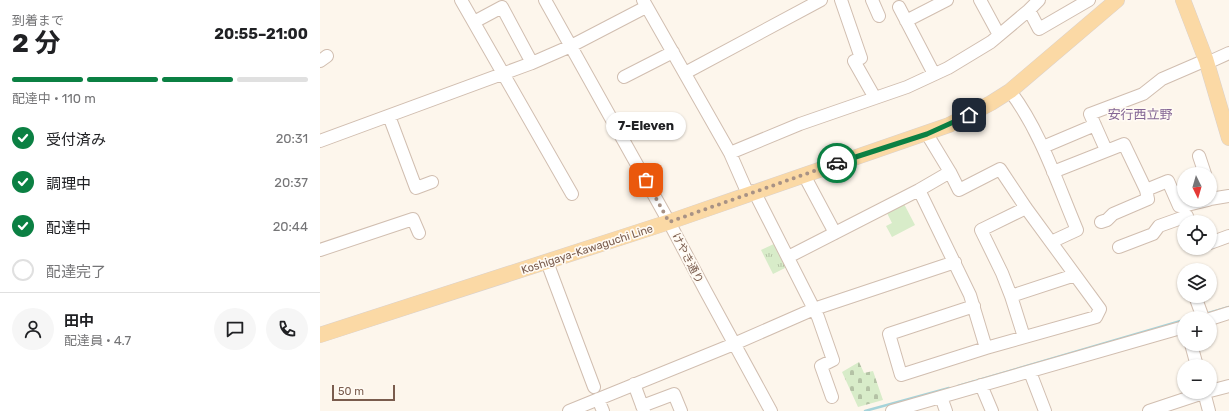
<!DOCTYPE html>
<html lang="ja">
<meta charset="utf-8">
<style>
:root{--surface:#fff;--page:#f6f6f6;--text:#202124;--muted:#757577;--line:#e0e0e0;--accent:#0b8043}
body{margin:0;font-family:Rubik,"Noto Sans JP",sans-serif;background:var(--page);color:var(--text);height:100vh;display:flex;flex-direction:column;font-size:15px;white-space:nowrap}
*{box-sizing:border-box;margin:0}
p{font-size:13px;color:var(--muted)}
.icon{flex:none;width:22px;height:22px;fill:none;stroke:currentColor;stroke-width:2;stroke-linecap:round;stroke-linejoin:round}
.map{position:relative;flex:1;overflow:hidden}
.side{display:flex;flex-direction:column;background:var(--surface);width:320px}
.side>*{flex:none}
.needle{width:26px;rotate:175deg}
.buttons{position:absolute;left:857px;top:167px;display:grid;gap:8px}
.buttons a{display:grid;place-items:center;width:40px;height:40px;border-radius:50%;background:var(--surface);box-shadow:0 1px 3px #0004;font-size:20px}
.scale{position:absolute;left:12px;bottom:10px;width:63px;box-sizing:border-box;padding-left:4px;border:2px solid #7a5c4d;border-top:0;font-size:11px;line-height:14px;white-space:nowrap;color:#7a5c4d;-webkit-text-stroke:3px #fffaf3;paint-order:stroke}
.pin{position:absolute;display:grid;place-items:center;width:34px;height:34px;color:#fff;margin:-17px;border-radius:8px;box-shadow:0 2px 6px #0006}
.courier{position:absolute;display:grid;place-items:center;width:40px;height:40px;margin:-20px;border:3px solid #0b8043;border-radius:50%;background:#fff;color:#222;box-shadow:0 1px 5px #0007}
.bubble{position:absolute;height:28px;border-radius:14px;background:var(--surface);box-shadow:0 1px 3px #0004;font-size:13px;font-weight:700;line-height:28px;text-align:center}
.headline em{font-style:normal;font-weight:700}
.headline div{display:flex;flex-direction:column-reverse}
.headline{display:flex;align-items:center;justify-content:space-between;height:68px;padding:0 12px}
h1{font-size:26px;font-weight:700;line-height:30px}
.bar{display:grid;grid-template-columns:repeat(4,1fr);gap:6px 4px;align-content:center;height:48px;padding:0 12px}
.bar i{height:5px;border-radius:3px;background:var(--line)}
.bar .active{background:var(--accent)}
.bar p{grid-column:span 4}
.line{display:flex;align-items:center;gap:10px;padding:0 12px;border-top:1px solid var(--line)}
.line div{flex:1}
.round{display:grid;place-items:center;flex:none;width:42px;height:42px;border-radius:21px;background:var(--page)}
ol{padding:0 12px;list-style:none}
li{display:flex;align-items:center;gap:12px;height:44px}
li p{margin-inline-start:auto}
li .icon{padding:4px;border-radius:50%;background:var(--accent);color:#fff;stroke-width:4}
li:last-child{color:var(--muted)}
li i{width:22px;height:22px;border:2px solid var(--line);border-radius:50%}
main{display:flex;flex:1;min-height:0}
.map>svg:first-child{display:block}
.cemetery{fill:url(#cemetery-stones)}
.park{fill:url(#park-tufts)}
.garden{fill:#d8ecc9}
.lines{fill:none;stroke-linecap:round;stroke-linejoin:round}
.stream{stroke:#a5d3da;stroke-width:2.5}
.minor-casing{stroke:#d1beb0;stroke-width:14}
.major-casing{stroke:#dad1cd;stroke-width:16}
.minor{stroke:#fff;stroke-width:12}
.major{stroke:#fbd9a5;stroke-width:15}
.done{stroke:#a89285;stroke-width:4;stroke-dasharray:0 7.2}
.route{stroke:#0b8043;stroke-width:5}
.labels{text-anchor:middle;stroke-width:3.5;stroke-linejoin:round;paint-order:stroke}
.street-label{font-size:11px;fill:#7a5c4d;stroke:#fffaf3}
.quarter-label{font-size:13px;fill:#846695;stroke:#fffaf3}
</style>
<main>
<section class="side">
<div class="headline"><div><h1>2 分</h1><p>到着まで</p></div><em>20:55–21:00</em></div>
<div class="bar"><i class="active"></i><i class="active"></i><i class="active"></i><i></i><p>配達中 · 110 m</p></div>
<ol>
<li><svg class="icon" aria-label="check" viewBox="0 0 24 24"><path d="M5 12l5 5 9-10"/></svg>受付済み<p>20:31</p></li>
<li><svg class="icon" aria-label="check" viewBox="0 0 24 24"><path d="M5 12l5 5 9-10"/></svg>調理中<p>20:37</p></li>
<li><svg class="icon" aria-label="check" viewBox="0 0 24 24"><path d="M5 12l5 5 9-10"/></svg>配達中<p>20:44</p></li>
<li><i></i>配達完了</li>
</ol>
<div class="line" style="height:72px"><a class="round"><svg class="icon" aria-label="person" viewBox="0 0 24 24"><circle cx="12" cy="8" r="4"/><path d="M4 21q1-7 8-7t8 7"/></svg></a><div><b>田中</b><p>配達員 · 4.7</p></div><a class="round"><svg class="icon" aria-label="chat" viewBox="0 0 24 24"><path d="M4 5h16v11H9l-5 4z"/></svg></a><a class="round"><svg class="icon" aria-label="phone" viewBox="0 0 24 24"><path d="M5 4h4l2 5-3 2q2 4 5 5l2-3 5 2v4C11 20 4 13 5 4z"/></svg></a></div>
</section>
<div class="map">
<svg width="909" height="411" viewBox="0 0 909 411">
<defs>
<pattern id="cemetery-stones" width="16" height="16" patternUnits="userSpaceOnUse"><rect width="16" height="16" fill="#d8ecc9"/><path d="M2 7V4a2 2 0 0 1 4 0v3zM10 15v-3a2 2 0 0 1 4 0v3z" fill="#b4c2a5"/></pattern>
<pattern id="park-tufts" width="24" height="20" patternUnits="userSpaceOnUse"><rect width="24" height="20" fill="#d8ecc9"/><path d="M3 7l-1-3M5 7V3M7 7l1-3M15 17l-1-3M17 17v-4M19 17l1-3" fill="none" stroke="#b4c2a5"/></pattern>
</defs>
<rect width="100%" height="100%" fill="#fdf6ec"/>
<path class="cemetery" d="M539 362 544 373 553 371 563 400 538 407 522 372Z"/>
<path class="park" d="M456 243 467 267 453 274 441 250Z"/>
<path class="garden" d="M583 202 595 225 572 237 566 226 572 223 566 211Z"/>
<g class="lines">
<path class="stream" d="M885 314 909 307
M870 318 878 316
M638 386 864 320
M545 411 629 388"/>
<defs>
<path id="minor" d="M141 0 252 194
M225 0 349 222 385 290 451 411
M323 0 410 153 428 194
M521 0 541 58 534 61 555 98
M552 0 559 16
M660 0 679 35
M579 7 614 74
M709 10 719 0
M586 21 627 0
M154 22 182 7 212 63
M0 61 7 56
M887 63 909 53
M365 73 501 0
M304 77 353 52
M690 91C721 132 737 183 757 230L731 242
M69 116 96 188 112 182
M607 134 630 172 639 190 680 169 706 208 780 309 776 317 666 348 581 375 569 334 654 306
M0 141 212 63 251 46 326 7
M723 147 775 125
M786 150 770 114 823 94 842 79 886 60
M410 153 480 124 587 87 628 68 671 42 709 10 719 29 769 0
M879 156 885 174
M630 172 599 190 650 295 666 348
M733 172 804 144 826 190 848 181 859 206H863L888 200
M484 175 515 233
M434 191 498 317 513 360 501 366 512 397
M890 199 909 196
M781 222 787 220 793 214 828 199 826 190
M890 243 909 236
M799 247 833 234 839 226 867 216
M0 250 93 219 99 233
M468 257 599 190
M227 262 274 387
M691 296 755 275
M875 296 883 318
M890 319 909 313
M704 337 691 296 682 273 661 230 706 208
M871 344 877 366
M710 372 725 411
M314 384 324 411
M661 385 672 411
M890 391 909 386
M884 392 889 411
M621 397 626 411
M278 399 283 411
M322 406 354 394 361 411
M249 411 414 344 494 309 635 262
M572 411 864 327
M829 411 886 392"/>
<path id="major" d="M863 0 886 60 909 138
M0 335 349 222 629 125 671 103 690 91 797 0"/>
</defs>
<use href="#minor" class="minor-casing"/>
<use href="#major" class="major-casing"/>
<use href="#minor" class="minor"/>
<use href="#major" class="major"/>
</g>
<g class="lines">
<path class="done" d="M326 180 349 222 517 163"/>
<path class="route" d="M517 163 607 134 649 115"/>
</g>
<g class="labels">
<g class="street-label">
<text transform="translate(267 249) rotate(-18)" y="4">Koshigaya-Kawaguchi Line</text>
<text transform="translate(368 258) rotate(63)" y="4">けやき通り</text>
</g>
<g class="quarter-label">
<text x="820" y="119">安行西立野</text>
</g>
</g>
</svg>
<div class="buttons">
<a><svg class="needle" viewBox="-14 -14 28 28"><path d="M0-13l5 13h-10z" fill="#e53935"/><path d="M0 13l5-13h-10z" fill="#757577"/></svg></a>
<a><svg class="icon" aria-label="locate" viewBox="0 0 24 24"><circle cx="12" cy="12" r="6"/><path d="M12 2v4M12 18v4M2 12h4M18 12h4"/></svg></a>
<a><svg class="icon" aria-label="layers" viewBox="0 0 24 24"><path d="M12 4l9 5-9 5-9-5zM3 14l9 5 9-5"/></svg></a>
<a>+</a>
<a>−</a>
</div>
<div class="scale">50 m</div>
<div class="pin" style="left:326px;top:180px;background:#ea580c"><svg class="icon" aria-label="bag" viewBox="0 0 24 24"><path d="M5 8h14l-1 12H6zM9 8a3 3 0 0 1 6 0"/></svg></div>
<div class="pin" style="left:649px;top:115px;background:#1f2937"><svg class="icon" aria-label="home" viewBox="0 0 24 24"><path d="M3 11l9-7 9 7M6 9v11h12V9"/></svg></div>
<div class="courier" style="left:517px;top:163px"><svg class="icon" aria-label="car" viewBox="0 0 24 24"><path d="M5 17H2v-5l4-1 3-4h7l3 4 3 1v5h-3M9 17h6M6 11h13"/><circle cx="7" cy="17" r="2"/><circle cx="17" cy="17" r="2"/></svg></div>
<div class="bubble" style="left:286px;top:112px;width:80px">7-Eleven</div>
</div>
</main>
